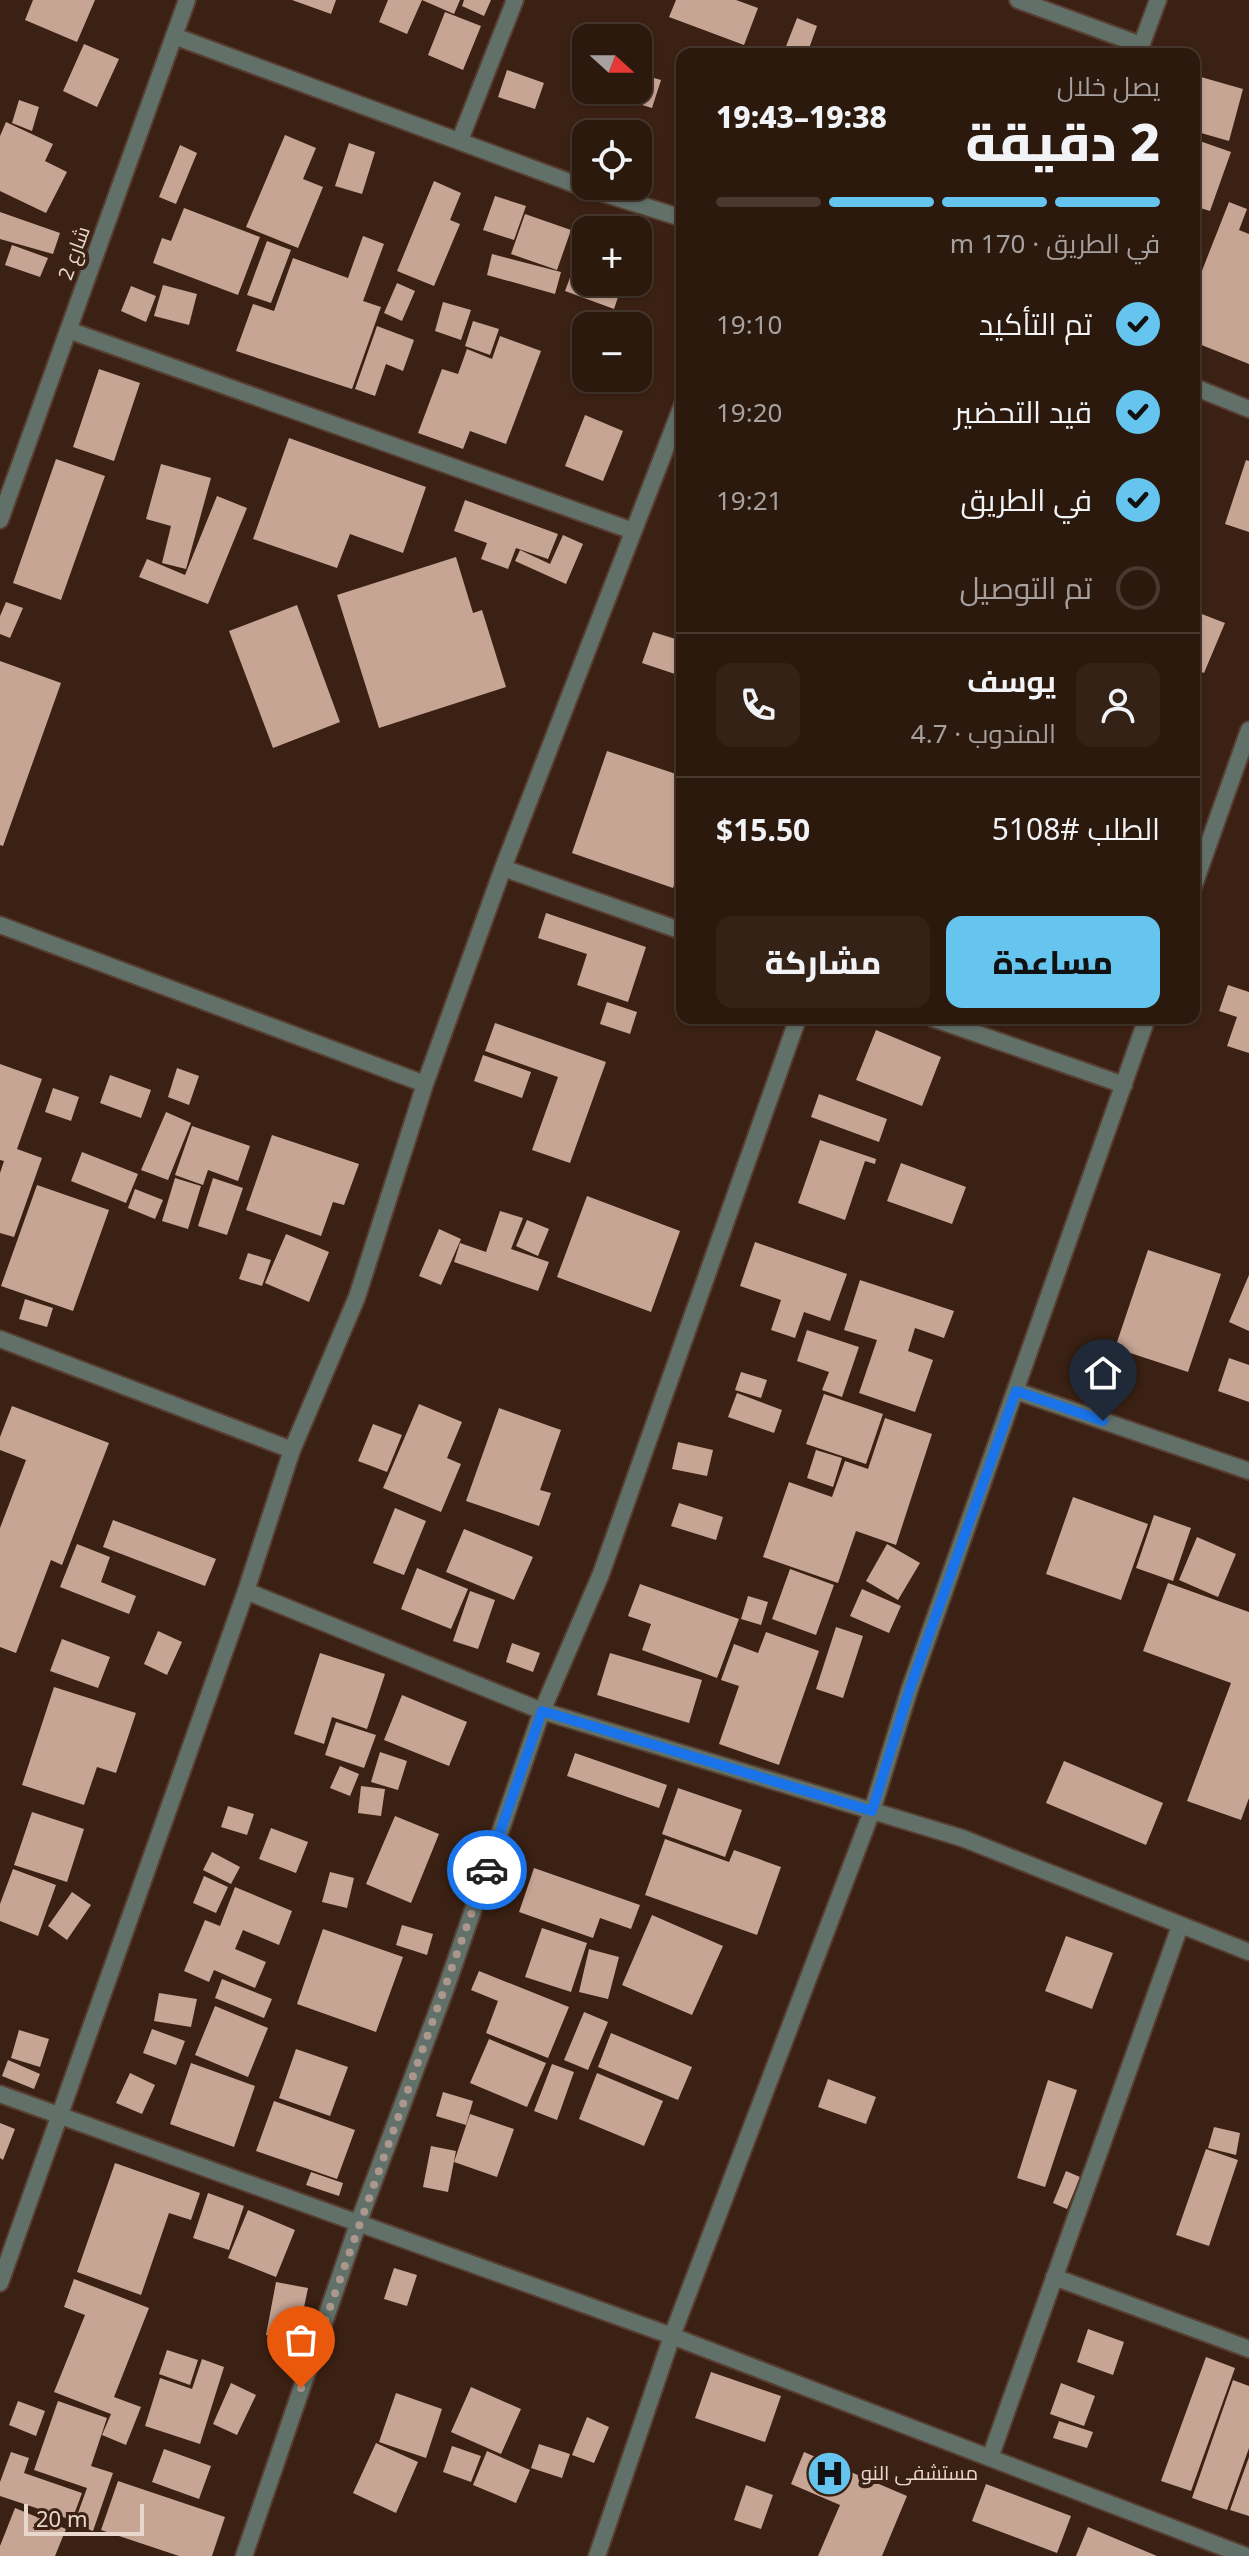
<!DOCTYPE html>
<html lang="ar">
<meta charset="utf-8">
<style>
:root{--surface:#2c190e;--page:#342217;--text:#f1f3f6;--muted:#a6a09e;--line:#48382e;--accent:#65c5ee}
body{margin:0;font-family:"Noto Sans",Cairo,sans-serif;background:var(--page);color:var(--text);direction:rtl;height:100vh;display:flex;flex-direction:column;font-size:30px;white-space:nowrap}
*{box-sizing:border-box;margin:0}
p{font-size:26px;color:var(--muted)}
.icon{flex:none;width:44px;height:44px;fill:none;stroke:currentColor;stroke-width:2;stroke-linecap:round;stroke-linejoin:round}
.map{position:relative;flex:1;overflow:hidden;direction:ltr}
.side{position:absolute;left:676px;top:48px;width:524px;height:976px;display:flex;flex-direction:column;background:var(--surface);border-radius:16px;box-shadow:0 2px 6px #0004,0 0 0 2px var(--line);direction:rtl}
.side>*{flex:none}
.needle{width:52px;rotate:111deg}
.buttons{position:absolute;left:572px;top:24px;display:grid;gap:16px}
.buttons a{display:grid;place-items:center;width:80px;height:80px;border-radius:16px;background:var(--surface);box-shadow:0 2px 6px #0004,0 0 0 2px var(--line);font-size:40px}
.scale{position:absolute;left:24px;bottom:20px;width:120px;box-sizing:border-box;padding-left:8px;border:4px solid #e9d7ce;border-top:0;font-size:22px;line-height:28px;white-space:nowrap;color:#e9d7ce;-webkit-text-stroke:6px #3b2113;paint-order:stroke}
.pin{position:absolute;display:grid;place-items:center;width:68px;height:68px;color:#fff;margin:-82px -34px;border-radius:50% 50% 50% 0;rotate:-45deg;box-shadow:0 0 8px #0007}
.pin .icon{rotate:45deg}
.courier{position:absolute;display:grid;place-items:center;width:80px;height:80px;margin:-40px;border:6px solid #1a73e8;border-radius:50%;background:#fff;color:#222;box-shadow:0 2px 10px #0007}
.summary em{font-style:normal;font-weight:800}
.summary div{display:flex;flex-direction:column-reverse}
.summary{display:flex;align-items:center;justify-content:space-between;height:136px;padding:0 40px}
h1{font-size:52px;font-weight:800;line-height:60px}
.bar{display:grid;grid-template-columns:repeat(4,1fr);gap:12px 8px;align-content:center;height:96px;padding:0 40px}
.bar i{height:10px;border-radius:6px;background:var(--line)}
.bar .current{background:var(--accent)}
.bar p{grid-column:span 4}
.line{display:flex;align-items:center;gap:20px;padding:0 40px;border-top:2px solid var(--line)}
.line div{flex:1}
.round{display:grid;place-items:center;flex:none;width:84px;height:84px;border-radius:16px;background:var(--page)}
ol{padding:0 40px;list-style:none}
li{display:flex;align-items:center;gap:24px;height:88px}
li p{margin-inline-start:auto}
li .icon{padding:8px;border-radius:50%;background:var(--accent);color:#111;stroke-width:4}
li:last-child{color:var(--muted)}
li i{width:44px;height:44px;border:4px solid var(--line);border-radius:50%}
.action{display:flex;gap:16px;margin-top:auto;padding:16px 40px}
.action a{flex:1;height:92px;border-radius:16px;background:var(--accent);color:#111;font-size:32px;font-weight:800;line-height:92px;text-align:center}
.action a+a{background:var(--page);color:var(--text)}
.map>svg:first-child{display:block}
.building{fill:#c7a594}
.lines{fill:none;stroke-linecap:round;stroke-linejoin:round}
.street-casing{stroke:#573e31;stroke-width:20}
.street{stroke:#617069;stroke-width:16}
.done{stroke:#ac978d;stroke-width:8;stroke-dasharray:0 14.4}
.route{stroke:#1a73e8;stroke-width:10}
.labels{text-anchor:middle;stroke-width:8;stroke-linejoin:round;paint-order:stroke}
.street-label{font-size:20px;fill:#e9d7ce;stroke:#3b2113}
.poi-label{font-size:20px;fill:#e9d7ce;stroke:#3b2113;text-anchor:start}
</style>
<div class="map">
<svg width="1249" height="2556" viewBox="0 0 1249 2556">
<rect width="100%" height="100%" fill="#3b2113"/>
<path class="building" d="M33 0H95L77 42 25 20Z
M292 0H336L331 14Z
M388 0H422L407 34 379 22Z
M422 0H460L454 14Z
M464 0H491L484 16 462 6Z
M676 0H736L758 8 744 45 669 17Z
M445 12 481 26 463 70 428 55Z
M797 18 817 26 807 54H783Z
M84 44 119 59 97 107 63 91Z
M507 70 544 83 535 109 498 97Z
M641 74 661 80 652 108 632 102Z
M1194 75 1243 89 1229 141 1194 131Z
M19 100 39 107 32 131 12 123Z
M6 122 53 144 45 161 67 172 46 213 0 191V136Z
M285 135 316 148 303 179 323 187 298 248 246 227Z
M1194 139 1231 152 1210 211 1194 206Z
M349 143 375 152 362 194 335 186Z
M180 145 197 153 176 204 159 197Z
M434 181 461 193 450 220 460 224 434 286 397 271Z
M495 196 526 206 514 240 483 230Z
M1229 202 1247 209 1239 230 1249 234V364L1194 342V291Z
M184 208 260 237 238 295 153 263 162 238 171 241Z
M0 212 60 233 53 254 0 239Z
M525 214 571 230 557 270 511 254Z
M586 235V282H623L614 309 565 291Z
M363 236 384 244 363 301 381 307 352 389 236 351 253 304 274 311 293 258 348 278Z
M267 241 291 250 271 303 247 295Z
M12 245 48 258 40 277 5 265Z
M492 254 561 272 555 294 487 275Z
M397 283 415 291 402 321 384 313Z
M163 285 197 294 189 325 154 316Z
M131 286 156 296 146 322 121 311Z
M443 302 471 310 461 340 435 331Z
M586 313 622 326H586V348L575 344Z
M473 321 499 329 490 355 465 346Z
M377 326 414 340 403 371 386 364 375 396 355 389Z
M500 336 541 351 506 444 470 431 463 449 418 433 442 369 458 374 467 349 492 359Z
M99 369 140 383 114 461 73 447Z
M585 415 623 431 603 481 565 466Z
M289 438 426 487 403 553 350 534 337 568 253 539Z
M56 459 105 476 61 600 13 583Z
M1246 460 1249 461V532L1225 524Z
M161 464 211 478 186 569 162 563 171 526 146 519Z
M217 496 247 508 208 604 139 577 147 559 185 575Z
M465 500 558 534 548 559 516 548 508 569 481 559 487 543 454 531Z
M563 535 583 544 566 584 515 561 520 550 550 564Z
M456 557 473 613 482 610 506 687 379 728 337 595Z
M6 602 23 608 10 638 0 634V616Z
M297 605 340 722 273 748 229 631Z
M1194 611 1225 623 1204 673 1194 669Z
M653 632 682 641 675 674 642 663Z
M0 661 61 683 3 846 0 845Z
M607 751 682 776V862L673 888 572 853Z
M546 913 646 947 628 1002 577 985 587 954 538 938Z
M1228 985 1249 992V1053L1227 1046 1237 1017 1219 1011Z
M607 1002 637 1012 630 1034 600 1024Z
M495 1023 606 1062 570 1163 532 1150 558 1077 485 1051Z
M876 1030 941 1057 922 1106 856 1080Z
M483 1055 531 1072 522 1098 474 1081Z
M0 1064 42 1079 17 1149 42 1158 14 1237 0 1233V1173L4 1161 0 1160Z
M177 1068 199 1076 189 1105 168 1097Z
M110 1075 151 1090 141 1118 100 1103Z
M53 1088 79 1097 71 1121 45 1112Z
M819 1094 887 1119 879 1142 811 1117Z
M166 1112 191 1123 168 1180 141 1170Z
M192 1126 250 1146 238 1181 208 1170 203 1185 175 1175Z
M272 1135 359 1164 344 1205 333 1202 321 1236 246 1210Z
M820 1140 876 1159 875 1164 865 1161 845 1220 798 1203Z
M82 1152 138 1174 126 1203 71 1181Z
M901 1163 966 1187 952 1224 887 1201Z
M175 1178 201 1186 188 1229 162 1221Z
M213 1178 243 1188 227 1235 198 1226Z
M37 1185 109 1210 73 1311 1 1286Z
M135 1189 163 1200 155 1219 128 1208Z
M587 1196 680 1231 651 1312 557 1277Z
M500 1211 523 1218 511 1249 549 1262 538 1291 454 1262 460 1243 486 1252Z
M527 1220 549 1229 538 1256 516 1246Z
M439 1229 461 1239 441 1285 419 1276Z
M286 1234 329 1252 309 1302 265 1283Z
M755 1242 847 1274 830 1321 804 1312 795 1338 771 1330 781 1300 740 1286Z
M1148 1250 1221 1274 1188 1372 1115 1348Z
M248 1253 271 1260 262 1286 239 1279Z
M1249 1275V1331L1229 1322Z
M860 1280 954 1311 944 1338 915 1328 908 1351 933 1360 915 1412 859 1393 877 1340 844 1330Z
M25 1299 53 1308 47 1327 19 1319Z
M807 1330 859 1347 842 1397 822 1390 829 1372 797 1361Z
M1229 1358 1249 1365V1402L1218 1391Z
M741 1372 767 1380 761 1398 735 1390Z
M737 1393 782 1410 774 1433 728 1417Z
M824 1394 883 1414 866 1464 806 1444Z
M419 1404 462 1422 447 1458 461 1464 441 1512 383 1488Z
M12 1406 109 1443 62 1565 51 1560 16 1653 0 1647V1528L26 1460 0 1450V1437Z
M499 1408 561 1430 540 1490 551 1493 539 1526 466 1501Z
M885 1418 932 1434 896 1545 856 1531 838 1583 763 1557 789 1482 832 1497 845 1461 868 1469Z
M373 1424 402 1435 387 1472 358 1461Z
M678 1442 713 1450 707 1476 672 1469Z
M816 1450 842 1458 833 1487 807 1478Z
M1073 1497 1148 1524 1121 1600 1046 1574Z
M679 1503 723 1517 716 1540 671 1526Z
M395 1508 426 1521 404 1575 373 1563Z
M1154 1515 1191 1528 1173 1581 1136 1568Z
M113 1520 216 1559 205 1586 103 1547Z
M464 1529 533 1557 514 1600 446 1572Z
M1197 1537 1236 1554 1218 1597 1179 1580Z
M77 1544 110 1557 101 1582 136 1596 129 1614 60 1587Z
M887 1544 920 1563 898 1600 866 1581Z
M417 1568 468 1589 451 1629 401 1609Z
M790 1569 834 1585 816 1635 772 1619Z
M1168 1583 1249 1612V1798L1241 1820 1187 1801 1231 1683 1143 1651Z
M640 1584 739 1619 717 1678 642 1650 651 1624 628 1616Z
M862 1589 901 1606 889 1633 850 1616Z
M470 1591 495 1600 478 1649 453 1641Z
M748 1596 768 1602 761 1625 741 1619Z
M836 1627 863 1636 843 1698 816 1689Z
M158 1631 182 1642 167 1675 144 1664Z
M766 1632 819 1651 779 1765 719 1744 739 1686 721 1680 734 1644 758 1653Z
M62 1639 110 1657 98 1688 50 1671Z
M512 1643 540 1653 533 1672 506 1662Z
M320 1653 385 1674 367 1729 332 1717 324 1744 294 1734Z
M610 1653 702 1680 689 1723 597 1695Z
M54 1687 136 1713 116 1773 97 1767 84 1805 22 1785Z
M402 1695 467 1722 449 1766 384 1740Z
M336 1722 376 1735 364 1768 325 1755Z
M380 1752 407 1761 398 1790 371 1782Z
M575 1753 667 1785 659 1808 567 1776Z
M1064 1761 1163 1803 1146 1845 1046 1803Z
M340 1766 359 1774 350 1796 330 1788Z
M361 1786 385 1789 381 1816 358 1813Z
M678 1788 742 1810 725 1857 662 1834Z
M228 1806 254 1814 247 1835 221 1827Z
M32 1812 84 1829 67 1882 14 1865Z
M395 1816 439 1834 411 1903 366 1884Z
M271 1828 308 1842 296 1873 259 1859Z
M665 1839 729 1862 734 1850 781 1867 757 1935 645 1895Z
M212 1852 240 1867 231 1884 203 1870Z
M534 1868 640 1905 631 1929 600 1918 593 1938 519 1912Z
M13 1869 56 1885 38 1936 0 1921V1904Z
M330 1872 354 1878 347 1908 322 1902Z
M204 1876 228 1887 216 1913 193 1903Z
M235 1887 292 1911 279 1945 243 1930 235 1949 266 1962 255 1988 214 1970 209 1982 184 1971 205 1920 220 1926Z
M72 1892 91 1905 67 1940 48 1926Z
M652 1915 723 1946 692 2015 622 1985Z
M402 1925 433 1934 427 1955 396 1945Z
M542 1928 587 1943 571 1992 525 1977Z
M323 1929 403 1957 376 2032 297 2004Z
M1066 1936 1113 1953 1092 2009 1045 1991Z
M589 1949 619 1957 608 1999 579 1992Z
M479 1971 569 2007 548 2058 486 2033 498 2001 471 1990Z
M222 1979 272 1999 264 2018 215 1998Z
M159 1993 197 1999 191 2027 154 2021Z
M215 2006 268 2028 248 2077 195 2055Z
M584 2012 608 2022 588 2070 564 2060Z
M152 2029 185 2041 176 2065 143 2053Z
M19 2030 49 2039 40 2067 11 2058Z
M611 2033 692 2067 678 2100 598 2067Z
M489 2039 546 2063 527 2107 470 2083Z
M296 2049 348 2067 330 2116 279 2098Z
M8 2060 40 2074 34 2089 2 2076Z
M191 2063 255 2086 234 2147 170 2124Z
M552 2064 574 2072 557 2120 534 2111Z
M130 2073 155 2085 142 2114 116 2103Z
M597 2073 663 2101 644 2146 579 2119Z
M828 2079 876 2097 866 2124 818 2107Z
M1048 2080 1077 2090 1045 2187 1017 2178Z
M443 2092 473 2101 466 2125 436 2116Z
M274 2101 355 2130 337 2179 256 2151Z
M470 2114 514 2129 497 2177 454 2162Z
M0 2123 15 2129 3 2160 0 2158Z
M1214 2127 1240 2133 1236 2155 1208 2148Z
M431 2146 456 2151 448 2192 423 2187Z
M1206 2149 1238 2160 1209 2246 1176 2235Z
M115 2163 200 2193 191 2220 169 2213 141 2295 77 2272Z
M1066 2171 1080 2177 1067 2209 1053 2203Z
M311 2172 343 2183 339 2196 306 2185Z
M208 2193 244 2206 229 2250 193 2238Z
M248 2210 295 2230 276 2277 228 2258Z
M394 2268 417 2275 407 2306 384 2299Z
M74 2279 149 2308 114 2397 141 2407 126 2445 102 2435 111 2414 54 2392 85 2315 64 2307Z
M276 2282 308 2288 297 2341 266 2335Z
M1088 2329 1124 2342 1113 2375 1077 2362Z
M167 2350 198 2360 190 2385 159 2374Z
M1206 2357 1235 2368 1191 2491 1161 2481Z
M202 2359 224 2367 200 2444 145 2426 160 2378 192 2389Z
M711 2372 781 2396 765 2442 695 2418Z
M1233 2380 1249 2386V2448L1227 2510 1192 2498Z
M231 2383 256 2395 237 2435 213 2424Z
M1061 2383 1095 2396 1084 2426 1050 2414Z
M471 2387 521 2409 501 2454 451 2432Z
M396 2393 442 2409 426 2458 379 2442Z
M18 2401 45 2411 36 2436 9 2425Z
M58 2401 107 2418 91 2466 113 2473 93 2531 74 2524 87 2488 34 2470Z
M587 2417 609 2427 594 2463 572 2455Z
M1059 2421 1093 2432 1087 2448 1053 2438Z
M376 2443 418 2462 396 2513 353 2493Z
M539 2444 570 2454 562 2478 531 2468Z
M452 2446 481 2456 471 2482 443 2472Z
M164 2449 211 2466 199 2499 152 2482Z
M487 2451 530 2470 516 2503 473 2485Z
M11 2452 29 2458 24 2473 82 2493 72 2520 0 2496V2482Z
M804 2452 907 2496 882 2556H818L840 2505 791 2484Z
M1249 2457V2516L1230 2510Z
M118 2481 225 2517 212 2556H179L101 2530Z
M986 2484 1071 2516 1057 2553 972 2521Z
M746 2485 773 2495 761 2529 734 2520Z
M15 2508 66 2529 55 2556H0V2546Z
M1088 2527 1157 2556H1076Z"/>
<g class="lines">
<defs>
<path id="street" d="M1018 0 1141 45
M174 36 580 186 682 218
M1138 54 1158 0
M460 140 515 0
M68 330 633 531
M1194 387 1249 409
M0 520 187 0
M503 868 682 931
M1194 885 1249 730
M0 925 425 1084
M932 1018 1124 1085
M0 1339 292 1450
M1016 1391 1249 1471
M246 1591 542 1711 962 1838 1249 1952
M0 2094 672 2336 1246 2556
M1054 2277 1249 2349
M0 2283 246 1591 292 1450 357 1297 425 1084 503 868 682 406
M991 2455 1180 1926
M244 2556 359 2221 447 1985 542 1711 601 1574 798 1018
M597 2556 672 2336 872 1811 909 1691 1147 1018"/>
</defs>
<use href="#street" class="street-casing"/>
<use href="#street" class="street"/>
</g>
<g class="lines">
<path class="done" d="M301 2388 487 1870"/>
<path class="route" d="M487 1870 542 1711 872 1811 909 1691 1016 1391 1103 1421"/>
</g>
<defs>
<symbol id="hospital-disc" viewBox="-11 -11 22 22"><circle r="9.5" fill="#65c5ee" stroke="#3b2113"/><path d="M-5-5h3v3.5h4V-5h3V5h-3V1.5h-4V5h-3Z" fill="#111"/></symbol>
</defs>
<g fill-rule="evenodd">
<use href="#hospital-disc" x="804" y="2448" width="51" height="51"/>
</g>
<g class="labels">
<g class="street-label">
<text transform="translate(74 253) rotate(-70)" y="7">شارع 2</text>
</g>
<g class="poi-label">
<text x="861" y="2480">مستشفى النو</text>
</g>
</g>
</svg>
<div class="buttons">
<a><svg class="needle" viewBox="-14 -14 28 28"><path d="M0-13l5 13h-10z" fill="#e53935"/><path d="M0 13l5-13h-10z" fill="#a6a09e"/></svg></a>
<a><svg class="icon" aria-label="locate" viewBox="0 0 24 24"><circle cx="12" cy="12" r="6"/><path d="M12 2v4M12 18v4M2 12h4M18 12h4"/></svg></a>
<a>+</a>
<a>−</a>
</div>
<div class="scale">20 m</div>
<div class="pin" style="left:301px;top:2388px;background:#ea580c"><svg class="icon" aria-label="bag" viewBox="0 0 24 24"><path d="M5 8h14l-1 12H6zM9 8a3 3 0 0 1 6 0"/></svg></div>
<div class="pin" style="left:1103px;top:1421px;background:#1f2937"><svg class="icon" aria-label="home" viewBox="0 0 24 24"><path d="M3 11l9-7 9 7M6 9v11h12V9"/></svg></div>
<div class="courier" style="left:487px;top:1870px"><svg class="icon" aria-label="car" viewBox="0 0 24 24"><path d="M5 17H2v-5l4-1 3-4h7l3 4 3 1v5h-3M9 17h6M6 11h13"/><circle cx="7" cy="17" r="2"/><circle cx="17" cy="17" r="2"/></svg></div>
<section class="side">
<div class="summary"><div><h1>2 دقيقة</h1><p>يصل خلال</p></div><em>19:38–19:43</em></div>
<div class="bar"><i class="current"></i><i class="current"></i><i class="current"></i><i></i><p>في الطريق · 170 m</p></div>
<ol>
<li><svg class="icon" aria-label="check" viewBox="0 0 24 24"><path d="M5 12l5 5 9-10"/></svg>تم التأكيد<p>19:10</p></li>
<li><svg class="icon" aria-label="check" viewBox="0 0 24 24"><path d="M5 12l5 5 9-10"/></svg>قيد التحضير<p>19:20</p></li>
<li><svg class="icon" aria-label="check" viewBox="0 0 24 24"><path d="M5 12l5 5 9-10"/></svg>في الطريق<p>19:21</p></li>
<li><i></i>تم التوصيل</li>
</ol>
<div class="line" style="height:144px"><a class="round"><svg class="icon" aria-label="person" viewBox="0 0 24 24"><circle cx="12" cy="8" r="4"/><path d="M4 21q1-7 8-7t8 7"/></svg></a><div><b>يوسف</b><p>المندوب · 4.7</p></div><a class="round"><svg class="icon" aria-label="phone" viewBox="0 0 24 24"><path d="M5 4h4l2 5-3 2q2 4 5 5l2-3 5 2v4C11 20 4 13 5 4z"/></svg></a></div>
<div class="line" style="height:104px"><div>الطلب #5108</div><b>$15.50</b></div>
<div class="action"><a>مساعدة</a><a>مشاركة</a></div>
</section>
</div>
